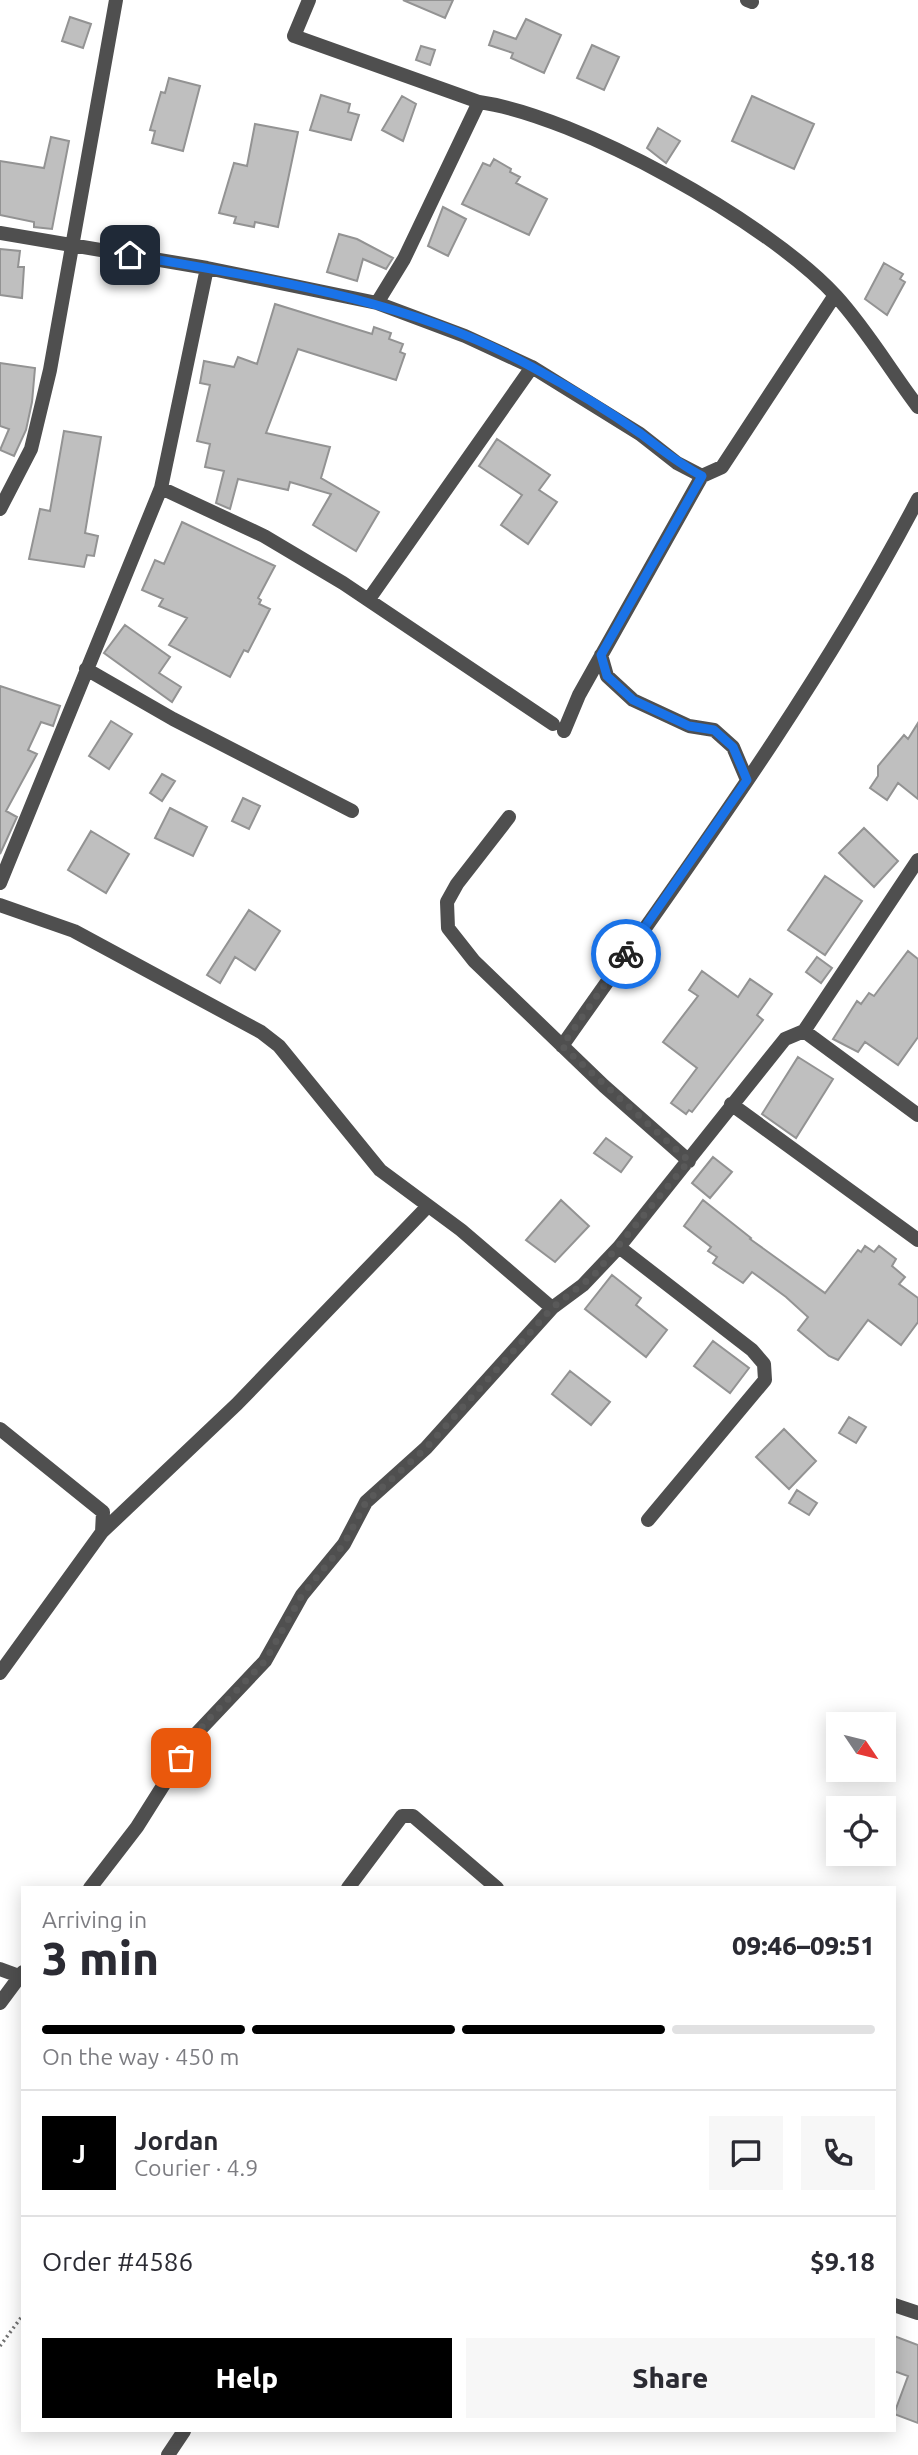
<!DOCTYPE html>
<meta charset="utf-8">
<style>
:root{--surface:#fff;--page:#f7f7f7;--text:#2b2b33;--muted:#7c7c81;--line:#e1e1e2;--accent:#000}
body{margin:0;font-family:Ubuntu,sans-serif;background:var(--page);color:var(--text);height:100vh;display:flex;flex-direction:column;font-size:26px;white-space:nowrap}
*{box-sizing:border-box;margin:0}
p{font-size:23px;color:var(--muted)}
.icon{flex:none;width:38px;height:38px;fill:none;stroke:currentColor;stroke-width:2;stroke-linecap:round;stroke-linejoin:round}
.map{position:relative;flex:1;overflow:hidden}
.details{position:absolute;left:21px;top:1886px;width:875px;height:546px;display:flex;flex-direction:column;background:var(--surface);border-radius:0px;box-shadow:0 4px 18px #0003}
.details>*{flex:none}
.needle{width:46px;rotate:125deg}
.controls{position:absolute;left:826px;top:1712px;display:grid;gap:14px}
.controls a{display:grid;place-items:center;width:70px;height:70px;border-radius:0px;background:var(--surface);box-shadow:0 4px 18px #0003;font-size:35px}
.pin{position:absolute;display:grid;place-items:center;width:60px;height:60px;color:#fff;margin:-30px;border-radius:14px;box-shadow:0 4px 10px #0006}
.courier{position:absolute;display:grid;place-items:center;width:70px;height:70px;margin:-35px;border:5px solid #1a73e8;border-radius:50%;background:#fff;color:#222;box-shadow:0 2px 9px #0007}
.overview em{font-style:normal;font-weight:800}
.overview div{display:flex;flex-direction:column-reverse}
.overview{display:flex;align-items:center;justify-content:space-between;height:119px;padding:0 21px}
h1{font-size:46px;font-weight:800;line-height:52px}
.bar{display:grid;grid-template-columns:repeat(4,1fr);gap:10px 7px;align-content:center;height:84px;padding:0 21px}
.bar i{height:9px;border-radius:5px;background:var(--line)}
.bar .active{background:var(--accent)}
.bar p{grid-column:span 4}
.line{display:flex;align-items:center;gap:18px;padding:0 21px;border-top:2px solid var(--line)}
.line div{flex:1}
.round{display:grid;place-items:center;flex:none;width:74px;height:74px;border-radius:0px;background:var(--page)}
.button{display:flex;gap:14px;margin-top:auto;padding:14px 21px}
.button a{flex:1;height:80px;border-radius:0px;background:var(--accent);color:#fff;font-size:28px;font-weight:800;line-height:80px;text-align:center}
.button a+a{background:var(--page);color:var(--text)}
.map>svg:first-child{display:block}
.building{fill:#bfbfbf;stroke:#939393;stroke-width:2}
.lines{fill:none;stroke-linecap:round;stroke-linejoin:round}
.path{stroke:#717171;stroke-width:3.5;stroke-dasharray:2 3.5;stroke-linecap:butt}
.minor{stroke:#4f4f4f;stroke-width:14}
.done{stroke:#595959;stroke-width:7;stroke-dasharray:0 12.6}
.route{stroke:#1a73e8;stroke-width:9}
</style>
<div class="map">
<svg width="918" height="2455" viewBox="0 0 918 2455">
<rect width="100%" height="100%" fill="#fff"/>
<path class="building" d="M403 0H453L445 18Z
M70 17 91 24 83 48 62 41Z
M526 19 561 35 544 73 511 58 513 53 489 45 494 31 516 39Z
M592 45 619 57 604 90 577 78Z
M421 46 435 50 430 65 416 60Z
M169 78 200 86 183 151 152 143 155 131 150 130 161 92 165 93Z
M321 95 350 104 348 112 359 115 351 140 310 130Z
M402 96 416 104 403 141 382 130Z
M752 96 814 124 794 169 732 141Z
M255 124 298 132 278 227 255 222 254 227 234 223 236 217 219 213 234 163 247 166Z
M658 128 680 141 666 163 647 148Z
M51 137 69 141 52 229 34 227V222L0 215V161L44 168Z
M494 159 511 169 510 172 520 177 516 183 547 199 529 235 462 204 483 163 490 166Z
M443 207 466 219 448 256 428 246Z
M339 234 357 239 393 258 386 269 363 259 357 281 327 272Z
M0 249 20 251 18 267H24L22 298 0 295Z
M884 263 903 274 900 279 905 282 887 315 865 299Z
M275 304 372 334 374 327 391 333 389 339 403 344 400 352 405 354 396 380 298 349 266 433 330 447 321 478 379 512 356 551 313 525 331 494 290 482 288 490 238 479 230 509 216 503 224 471 205 467 210 444 197 441 210 385 200 383 204 361 234 367 238 357 257 364Z
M0 363 35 368 32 402 26 430 14 456 0 450 9 429 0 426Z
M64 431 101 437 85 533 98 536 94 556 87 555 84 567 29 559 40 509 50 511Z
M497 439 550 475 539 490 557 502 528 544 501 525 522 495 479 466Z
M182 522 275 566 258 598 261 600 259 604 270 609 248 652 244 650 230 677 169 645 187 618 159 606 163 599 142 590 155 560 164 564Z
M125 625 170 657 159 673 181 687 172 702 104 653Z
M0 686 60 706 53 726 41 722 28 750 37 754 6 811 17 817 0 854Z
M111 721 132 734 109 769 89 756Z
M918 723V799L898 783 887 800 870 788 878 776V766L904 735 908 739Z
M162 774 175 781 162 801 150 793Z
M243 798 260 806 249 829 232 821Z
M170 808 207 827 193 856 155 838Z
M864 828 898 861 874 887 839 853Z
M91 831 129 854 106 893 68 870Z
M825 876 862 901 825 955 788 930Z
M249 910 280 931 255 970 235 957 220 983 207 975Z
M908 951 918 959V1037L898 1065 865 1042 858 1052 833 1039 857 1001 861 1004 869 993 874 996Z
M817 957 832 968 821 983 806 972Z
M702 971 738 997 750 979 772 994 757 1015 763 1020 692 1112 689 1110 686 1114 671 1103 697 1068 663 1042 698 996 689 990Z
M798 1057 833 1079 796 1138 762 1114Z
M606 1138 632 1157 621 1172 594 1153Z
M713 1157 732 1172 710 1198 692 1183Z
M561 1200 589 1226 555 1262 526 1240Z
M703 1200 751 1238 750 1239 825 1293 858 1250 861 1252 865 1246 874 1252 879 1246 896 1259 892 1266 905 1277 899 1284 918 1298V1322L901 1345 868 1320 838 1360 829 1356 798 1330 808 1317 786 1297 752 1272 743 1283 713 1263 717 1257 708 1251 711 1247 684 1226Z
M612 1275 641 1298 636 1305 667 1330 646 1357 585 1309Z
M713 1341 749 1368 730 1393 694 1366Z
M570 1371 610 1402 591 1425 552 1394Z
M849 1417 866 1427 856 1443 839 1433Z
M784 1429 816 1461 789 1489 756 1457Z
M797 1490 817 1503 809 1515 789 1503Z
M894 2336 918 2345V2423L894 2414 908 2376 894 2371Z"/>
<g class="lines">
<path class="path" d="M0 2346 23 2315"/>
<path class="minor" d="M309 0 294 36 479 102
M747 0 752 2
M0 233 207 268 377 303 465 336 532 367 640 434 677 463 702 476 722 467 835 295
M377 303 404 259 479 102C578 116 768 222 836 296 867 330 890 370 918 407
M161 488 264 536 343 583 553 724
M0 509 31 449 50 370 116 0
M369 599 532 367
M601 655 607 676 633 700 689 726 714 730 733 747 747 780
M86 669 173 719 352 811
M564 731 579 695 702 476
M509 817 457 884 447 902 448 928 474 961 604 1086 689 1161
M0 883 161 488 207 268
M0 905 74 931 261 1032 279 1046 380 1170 461 1230 552 1308
M804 1031 918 1115
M562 1046C687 868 817 692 918 499
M731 1104 918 1240
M619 1247 752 1350 764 1364 765 1380 648 1520
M0 1429 103 1512 102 1532 0 1673
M102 1532 237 1404 428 1206
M90 1888 137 1827 195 1735 265 1661 302 1595 344 1544 366 1502 426 1448 552 1308 583 1285 619 1247 785 1039 804 1031 918 860
M348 1888 402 1816H413L497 1888
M0 1969 19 1976
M0 2003 23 1972
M894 2305 918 2313
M168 2455 184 2431"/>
</g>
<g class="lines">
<path class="done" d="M181 1758 204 1724 265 1661 302 1595 344 1544 366 1502 426 1448 552 1308 594 1275 689 1161 562 1046 626 954"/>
<path class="route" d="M130 255C267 279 409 299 532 367 569 387 607 410 641 434 661 449 679 464 702 476L601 655 607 676 633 700 689 726 714 730 733 747 747 780 626 954"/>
</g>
</svg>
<div class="controls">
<a><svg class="needle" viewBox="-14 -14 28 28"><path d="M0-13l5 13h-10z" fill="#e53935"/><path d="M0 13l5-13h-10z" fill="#7c7c81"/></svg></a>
<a><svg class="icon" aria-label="locate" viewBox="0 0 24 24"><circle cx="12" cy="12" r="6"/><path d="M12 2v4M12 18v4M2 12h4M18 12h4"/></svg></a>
</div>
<div class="pin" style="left:181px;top:1758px;background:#ea580c"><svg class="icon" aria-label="bag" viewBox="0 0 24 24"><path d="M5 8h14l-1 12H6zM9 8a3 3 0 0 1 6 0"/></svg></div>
<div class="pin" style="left:130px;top:255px;background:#1f2937"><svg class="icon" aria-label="home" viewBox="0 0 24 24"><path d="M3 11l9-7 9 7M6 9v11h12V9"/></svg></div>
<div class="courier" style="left:626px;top:954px"><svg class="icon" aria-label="bike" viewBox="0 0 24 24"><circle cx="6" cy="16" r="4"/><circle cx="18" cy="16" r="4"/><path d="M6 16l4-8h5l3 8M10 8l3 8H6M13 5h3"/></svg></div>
<section class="details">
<div class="overview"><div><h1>3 min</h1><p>Arriving in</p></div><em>09:46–09:51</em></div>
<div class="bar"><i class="active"></i><i class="active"></i><i class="active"></i><i></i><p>On the way · 450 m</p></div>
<div class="line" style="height:126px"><b class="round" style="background:var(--accent);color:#fff">J</b><div><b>Jordan</b><p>Courier · 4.9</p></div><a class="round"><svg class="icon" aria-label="chat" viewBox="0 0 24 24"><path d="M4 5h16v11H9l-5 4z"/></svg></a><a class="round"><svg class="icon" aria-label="phone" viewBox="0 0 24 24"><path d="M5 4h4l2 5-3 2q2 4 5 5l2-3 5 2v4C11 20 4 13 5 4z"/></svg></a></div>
<div class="line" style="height:91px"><div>Order #4586</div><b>$9.18</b></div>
<div class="button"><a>Help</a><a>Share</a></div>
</section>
</div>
